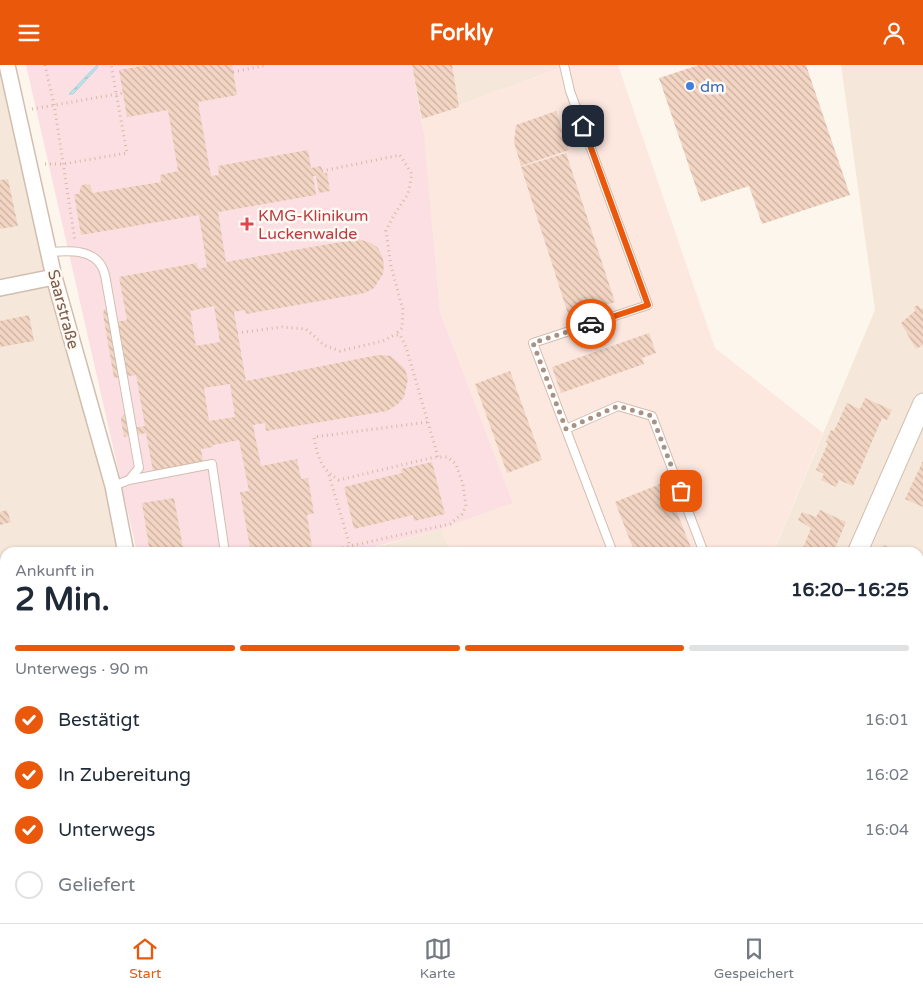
<!DOCTYPE html>
<html lang="de">
<meta charset="utf-8">
<style>
:root{--surface:#fff;--page:#f6f6f7;--text:#1f2937;--muted:#747a83;--line:#e0e1e3;--accent:#ea580c}
body{margin:0;font-family:"Varela Round",sans-serif;background:var(--page);color:var(--text);height:100vh;display:flex;flex-direction:column;font-size:19px;white-space:nowrap}
*{box-sizing:border-box;margin:0}
p{font-size:16px;color:var(--muted)}
.icon{flex:none;width:28px;height:28px;fill:none;stroke:currentColor;stroke-width:2;stroke-linecap:round;stroke-linejoin:round}
.map{position:relative;flex:1;overflow:hidden}
.drawer{position:absolute;left:0px;top:482px;width:924px;height:376px;display:flex;flex-direction:column;background:var(--surface);border-radius:15px 15px 0 0;box-shadow:0 1px 4px #0004}
.drawer>*{flex:none}
.pin{position:absolute;display:grid;place-items:center;width:42px;height:42px;color:#fff;margin:-21px;border-radius:10px;box-shadow:0 2px 8px #0006}
.courier{position:absolute;display:grid;place-items:center;width:50px;height:50px;margin:-25px;border:4px solid #ea580c;border-radius:50%;background:#fff;color:#222;box-shadow:0 1px 6px #0007}
.summary em{font-style:normal;font-weight:700}
.summary div{display:flex;flex-direction:column-reverse}
.summary{display:flex;align-items:center;justify-content:space-between;height:85px;padding:0 15px}
h1{font-size:32px;font-weight:700;line-height:38px}
.bar{display:grid;grid-template-columns:repeat(4,1fr);gap:8px 5px;align-content:center;height:60px;padding:0 15px}
.bar i{height:6px;border-radius:4px;background:var(--line)}
.bar .selected{background:var(--accent)}
.bar p{grid-column:span 4}
ol{padding:0 15px;list-style:none}
li{display:flex;align-items:center;gap:15px;height:55px}
li p{margin-inline-start:auto}
li .icon{padding:5px;border-radius:50%;background:var(--accent);color:#fff;stroke-width:4}
li:last-child{color:var(--muted)}
li i{width:28px;height:28px;border:2px solid var(--line);border-radius:50%}
header{display:flex;justify-content:space-between;align-items:center;height:65px;padding:0 15px;background:var(--accent);color:#fff;font-size:22px;font-weight:700}
.menu{display:flex;justify-content:space-around;align-items:center;height:70px;border-top:1px solid var(--line);background:var(--surface);font-size:14px;color:var(--muted)}
.menu a{display:grid;justify-items:center;gap:2px}
.menu .selected{color:var(--accent)}
.map>svg:first-child{display:block}
.residential{fill:#f5e8da}
.commercial{fill:#fde8e0}
.medical{fill:#fbdfe3}
.water{fill:url(#water-ripples);stroke:#a5d3da}
.building{fill:url(#building-back-hatch);fill-rule:evenodd}
.lines{fill:none;stroke-linecap:round;stroke-linejoin:round}
.service-casing{stroke:#d1beb0;stroke-width:10}
.minor-casing{stroke:#d1beb0;stroke-width:18}
.tertiary-casing{stroke:#d1beb0;stroke-width:21}
.path{stroke:#d9b8a5;stroke-width:3;stroke-dasharray:1 4;stroke-linecap:butt}
.service{stroke:#fff;stroke-width:8}
.minor{stroke:#fff;stroke-width:15}
.tertiary{stroke:#fff;stroke-width:19}
.done{stroke:#a89285;stroke-width:5;stroke-dasharray:0 9}
.route{stroke:#ea580c;stroke-width:6}
.shop-dot{fill:#3f7fe0;stroke:#fffaf3;stroke-width:2}
.health-dot{fill:#e0444e;stroke:#fffaf3;stroke-width:2}
.labels{text-anchor:middle;stroke-width:5;stroke-linejoin:round;paint-order:stroke}
.shop-label{font-size:16px;fill:#366cbe;stroke:#fffaf3;text-anchor:start}
.health-label{font-size:16px;fill:#be3a42;stroke:#fffaf3;text-anchor:start}
.street-label{font-size:16px;fill:#7a5c4d;stroke:#fffaf3}
</style>
<header><svg class="icon" aria-label="menu" viewBox="0 0 24 24"><path d="M4 6h16M4 12h16M4 18h16"/></svg>Forkly<svg class="icon" aria-label="person" viewBox="0 0 24 24"><circle cx="12" cy="8" r="4"/><path d="M4 21q1-7 8-7t8 7"/></svg></header>
<div class="map">
<svg width="923" height="858" viewBox="0 0 923 858">
<defs>
<pattern id="water-ripples" width="26" height="14" patternUnits="userSpaceOnUse" patternTransform="scale(1.25)"><rect width="26" height="14" fill="#bfe3e8"/><path d="M2 4q2-2 4 0t4 0M15 11q2-2 4 0t4 0" fill="none" stroke="#a0bbbe"/></pattern>
<pattern id="building-back-hatch" width="6" height="6" patternUnits="userSpaceOnUse" patternTransform="scale(1.25)"><rect width="6" height="6" fill="#f3d5c3"/><path d="M-1 5l2 2M0 0l6 6M5-1l2 2" fill="none" stroke="#cab0a1"/></pattern>
</defs>
<rect width="100%" height="100%" fill="#fdf6ec"/>
<path class="residential" d="M0 0 126 487 5 488V854H609L611 858H0Z
M413 0H568L422 54Z
M841 0H923V858H917L916 854H919V488H773L875 245Z
M441 464 451 487 355 488Z"/>
<path class="commercial" d="M568 0H618L715 283 823 368 773 487H451L441 464 513 438 440 247 422 54Z
M609 854H916L917 858H611Z"/>
<path class="medical" d="M26 0H412L424 70 440 247 513 438 441 464 355 487H137Z"/>
<path class="water" d="M97 0 98 2 73 29H69Z"/>
<path class="building" d="M147 0H232L237 30 198 37 211 111 219 110 218 101 308 85 311 103 321 101 323 108H327L330 126 319 128 316 111H313L316 130 218 147 226 197 358 174 371 178 378 183 382 191 384 199 383 209 374 223 365 228 246 249 245 245 234 247 246 316 378 290 391 291 405 304 408 314 404 332 398 339 387 346 266 366 265 358 253 360 261 401 297 394 301 414 308 413 314 448 307 450 313 488H251L240 427 249 426 239 375 213 380V382L201 384 203 397 153 406 146 368 124 372 121 355 122 351 125 349 129 350 133 363 145 361 136 310 114 313 103 249 104 245 107 243 115 257 127 255 119 212 197 198 198 204 207 202 199 150 81 170 74 129H79L81 121 85 119 90 120 93 128 161 117 160 110 178 106 168 45 127 52 119 5ZM214 241 220 277 196 281 190 246ZM230 319 235 352 209 356 204 323Z
M412 0H452L459 42 422 54Z
M699 0H806L850 130 762 159 749 121 701 137 659 13Z
M556 46 569 85 521 101 514 77 516 60Z
M566 88 615 237 569 252 521 102Z
M8 114 18 161 0 164V115Z
M918 240 921 244 923 243V280L916 284 901 258 915 246 914 242Z
M29 250 34 276 0 282V256Z
M649 268 656 288 642 293 644 299 561 328 552 302Z
M510 306 542 395 507 408 475 319Z
M865 333 892 345 887 355 882 353 853 421 839 415 836 422 821 415 824 409 816 405 828 378 826 377 831 365 834 366 847 338 860 344Z
M923 396V442L905 434Z
M432 397 445 449 414 456 413 450 354 464 344 422 402 408 401 404Z
M665 417 693 488H635L615 437Z
M174 433 184 488H150L142 438Z
M7 445 11 457 0 460V447Z
M820 445 846 457 833 488H801L811 463 798 455 802 447 816 452Z
M884 480 899 488H880Z
M636 854H668L667 858H635Z"/>
<g class="lines">
<defs>
<path id="service" d="M564 0 570 26 648 240 533 278 613 488
M49 187C67 186 92 183 102 202 105 207 106 215 107 221L139 403 129 415 113 421
M566 364 618 341 652 351 704 488
M129 415 212 399 225 488"/>
<path id="minor" d="M7 0 54 212 113 421 126 488
M0 223 54 212
M226 854 227 858"/>
<path id="tertiary" d="M857 488 923 338
M692 858 694 854"/>
</defs>
<use href="#service" class="service-casing"/>
<use href="#minor" class="minor-casing"/>
<use href="#tertiary" class="tertiary-casing"/>
<path class="path" d="M45 0 54 39 75 176
M233 7 267 0
M32 44 123 28
M45 99H63L127 88 111 0
M322 106 400 90 412 109 408 129 394 150 386 166 391 201 403 245 402 263 395 270
M237 268 282 262 306 264 324 280 340 286 383 276 394 270H400L406 282 438 392
M329 410 350 481
M318 488 450 459 462 449 466 441 463 420 456 399 447 392H435L339 415C320 403 318 393 314 372L428 357"/>
<use href="#service" class="service"/>
<use href="#minor" class="minor"/>
<use href="#tertiary" class="tertiary"/>
</g>
<g class="lines">
<path class="done" d="M591 259 533 278 566 364 618 341 652 351 681 426"/>
<path class="route" d="M583 61 648 240 591 259"/>
</g>
<circle class="shop-dot" cx="690" cy="21" r="5"/>
<path class="health-dot" d="M244.5 151.5h5v5h5v5h-5v5h-5v-5h-5v-5h5z"/>
<g class="labels">
<g class="shop-label">
<text x="700" y="27">dm</text>
</g>
<g class="health-label">
<text x="258" y="156">KMG-Klinikum<tspan x="258" dy="18">Luckenwalde</tspan></text>
</g>
<g class="street-label">
<text transform="translate(64 244) rotate(75)" y="6">Saarstraße</text>
</g>
</g>
</svg>
<div class="pin" style="left:681px;top:426px;background:#ea580c"><svg class="icon" aria-label="bag" viewBox="0 0 24 24"><path d="M5 8h14l-1 12H6zM9 8a3 3 0 0 1 6 0"/></svg></div>
<div class="pin" style="left:583px;top:61px;background:#1f2937"><svg class="icon" aria-label="home" viewBox="0 0 24 24"><path d="M3 11l9-7 9 7M6 9v11h12V9"/></svg></div>
<div class="courier" style="left:591px;top:259px"><svg class="icon" aria-label="car" viewBox="0 0 24 24"><path d="M5 17H2v-5l4-1 3-4h7l3 4 3 1v5h-3M9 17h6M6 11h13"/><circle cx="7" cy="17" r="2"/><circle cx="17" cy="17" r="2"/></svg></div>
<section class="drawer">
<div class="summary"><div><h1>2 Min.</h1><p>Ankunft in</p></div><em>16:20–16:25</em></div>
<div class="bar"><i class="selected"></i><i class="selected"></i><i class="selected"></i><i></i><p>Unterwegs · 90 m</p></div>
<ol>
<li><svg class="icon" aria-label="check" viewBox="0 0 24 24"><path d="M5 12l5 5 9-10"/></svg>Bestätigt<p>16:01</p></li>
<li><svg class="icon" aria-label="check" viewBox="0 0 24 24"><path d="M5 12l5 5 9-10"/></svg>In Zubereitung<p>16:02</p></li>
<li><svg class="icon" aria-label="check" viewBox="0 0 24 24"><path d="M5 12l5 5 9-10"/></svg>Unterwegs<p>16:04</p></li>
<li><i></i>Geliefert</li>
</ol>
</section>
</div>
<nav class="menu">
<a class="selected"><svg class="icon" aria-label="home" viewBox="0 0 24 24"><path d="M3 11l9-7 9 7M6 9v11h12V9"/></svg>Start</a>
<a><svg class="icon" aria-label="map" viewBox="0 0 24 24"><path d="M3 6l6-2 6 2 6-2v14l-6 2-6-2-6 2zM9 4v14M15 6v14"/></svg>Karte</a>
<a><svg class="icon" aria-label="saved" viewBox="0 0 24 24"><path d="M7 4h10v16l-5-4-5 4z"/></svg>Gespeichert</a>
</nav>
